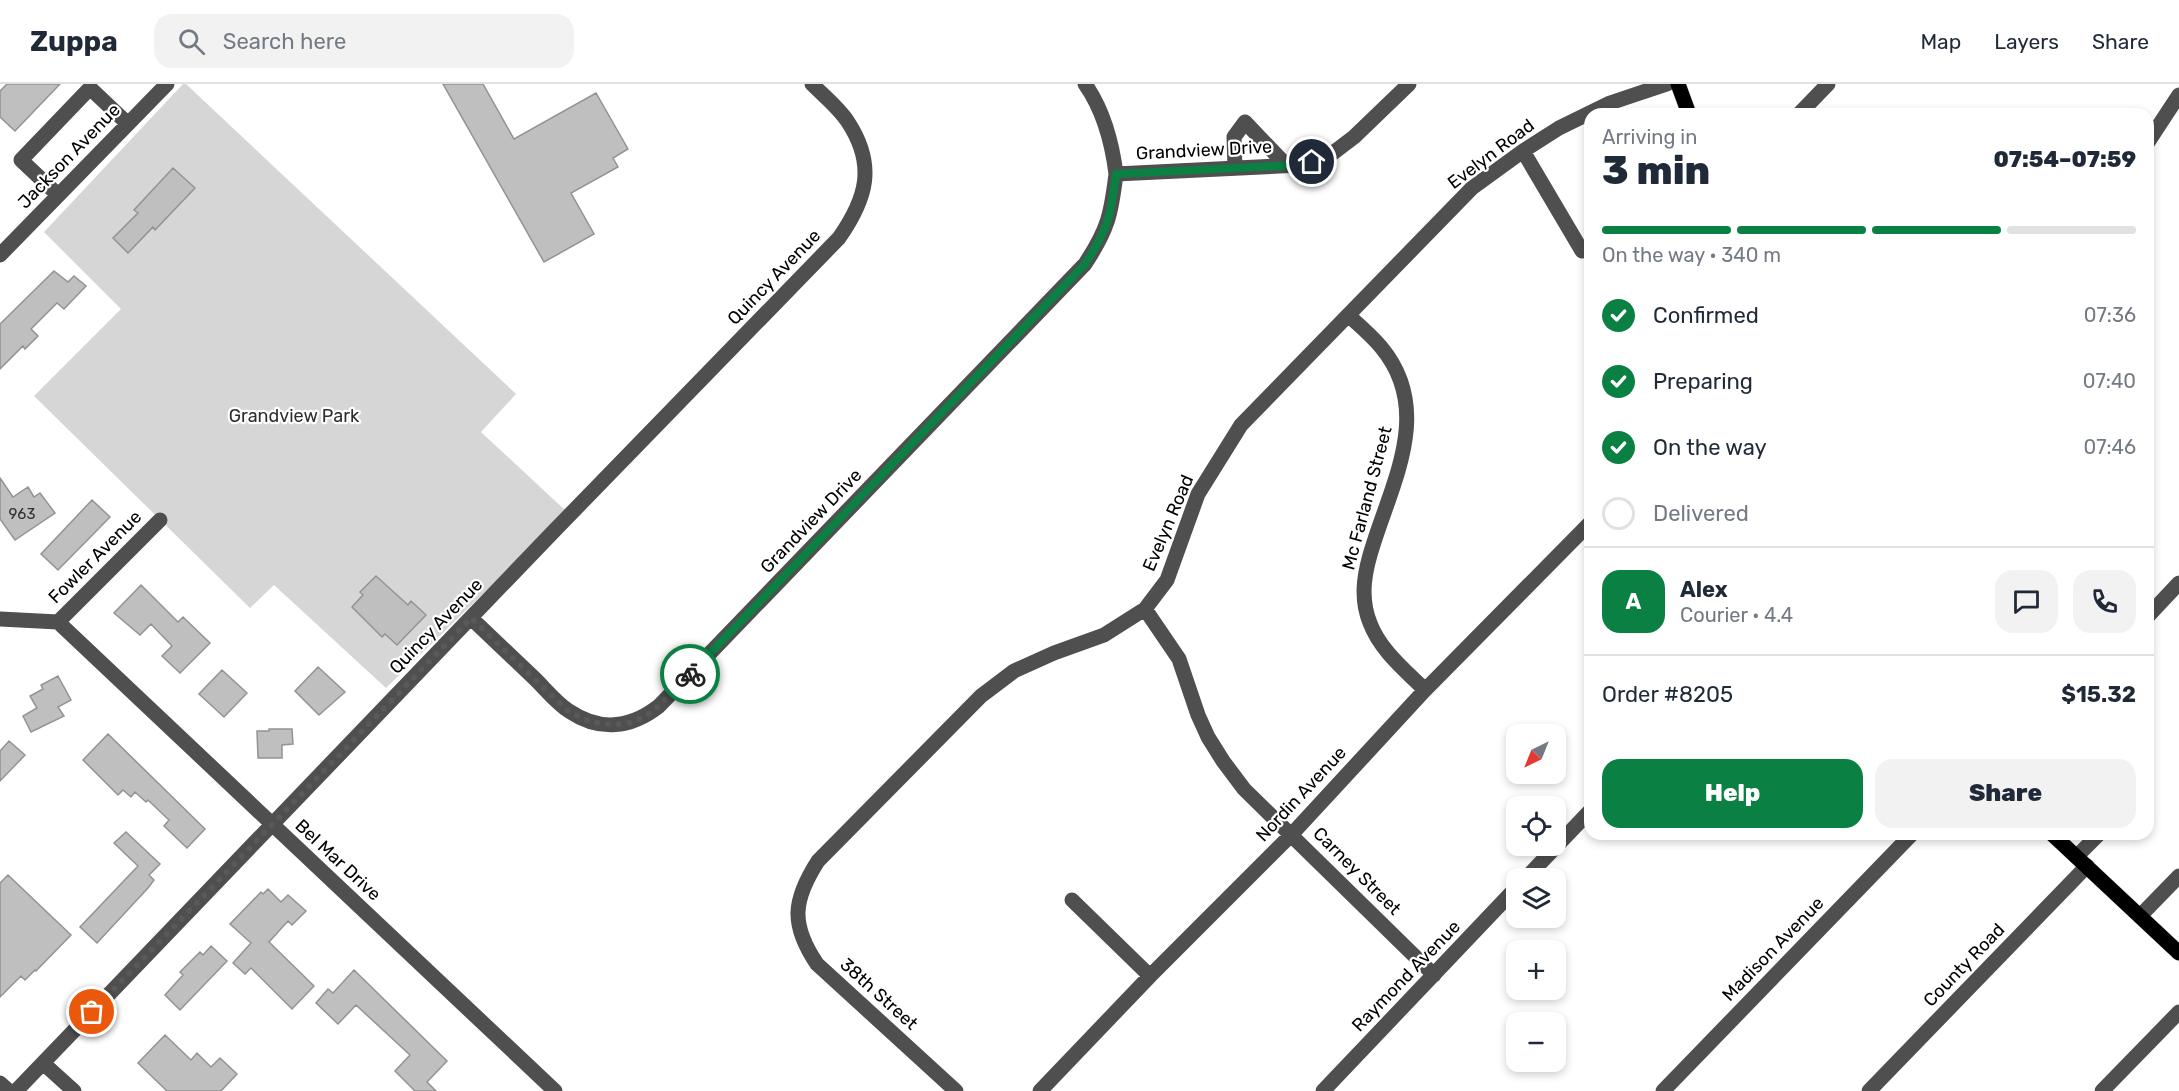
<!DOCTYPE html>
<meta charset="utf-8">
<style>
:root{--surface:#fff;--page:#f2f2f3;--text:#1f2937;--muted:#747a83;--line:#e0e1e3;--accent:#0b8043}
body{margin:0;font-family:Rubik,sans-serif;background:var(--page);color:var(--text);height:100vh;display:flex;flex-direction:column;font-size:22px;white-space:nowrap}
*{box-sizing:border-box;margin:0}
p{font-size:20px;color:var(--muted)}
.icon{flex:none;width:33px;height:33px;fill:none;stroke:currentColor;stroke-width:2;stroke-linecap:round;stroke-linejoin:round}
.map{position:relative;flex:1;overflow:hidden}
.details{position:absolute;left:1584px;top:24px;width:570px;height:732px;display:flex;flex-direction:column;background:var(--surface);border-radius:18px;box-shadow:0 3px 9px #0003}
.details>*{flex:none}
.needle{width:39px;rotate:223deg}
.controls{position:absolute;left:1506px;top:640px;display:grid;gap:12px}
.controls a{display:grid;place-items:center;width:60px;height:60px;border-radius:12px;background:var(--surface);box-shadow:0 3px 9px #0003;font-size:30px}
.pin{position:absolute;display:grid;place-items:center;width:51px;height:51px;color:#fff;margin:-26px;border:3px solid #fff;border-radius:50%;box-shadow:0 2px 6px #0007}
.courier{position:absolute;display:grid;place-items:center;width:60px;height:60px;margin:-30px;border:4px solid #0b8043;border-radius:50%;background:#fff;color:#222;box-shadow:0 2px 8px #0007}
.overview em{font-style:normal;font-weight:800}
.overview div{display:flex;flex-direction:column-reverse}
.overview{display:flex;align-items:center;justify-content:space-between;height:102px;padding:0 18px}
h1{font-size:39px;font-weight:800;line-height:45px}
.bar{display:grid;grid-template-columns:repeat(4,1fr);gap:9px 6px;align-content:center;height:72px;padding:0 18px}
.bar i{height:8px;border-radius:4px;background:var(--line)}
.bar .selected{background:var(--accent)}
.bar p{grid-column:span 4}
.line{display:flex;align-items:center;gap:15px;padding:0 18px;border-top:2px solid var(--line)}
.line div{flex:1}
.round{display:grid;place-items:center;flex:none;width:63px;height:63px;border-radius:18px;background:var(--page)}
ol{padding:0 18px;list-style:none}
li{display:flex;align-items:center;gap:18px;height:66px}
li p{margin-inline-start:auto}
li .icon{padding:6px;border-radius:50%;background:var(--accent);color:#fff;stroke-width:4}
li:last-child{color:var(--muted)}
li i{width:33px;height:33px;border:3px solid var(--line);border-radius:50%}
.button{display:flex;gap:12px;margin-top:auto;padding:12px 18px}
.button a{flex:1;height:69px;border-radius:18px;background:var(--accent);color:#fff;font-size:24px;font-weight:800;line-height:69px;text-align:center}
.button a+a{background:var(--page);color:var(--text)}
header{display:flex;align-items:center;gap:36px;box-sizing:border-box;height:84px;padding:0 30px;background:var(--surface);border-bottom:2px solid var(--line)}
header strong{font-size:28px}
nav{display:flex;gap:33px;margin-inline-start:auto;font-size:21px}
.search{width:420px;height:54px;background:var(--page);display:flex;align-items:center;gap:15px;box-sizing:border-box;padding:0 21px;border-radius:18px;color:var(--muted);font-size:22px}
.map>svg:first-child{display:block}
.green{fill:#d6d6d6}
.building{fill:#bfbfbf;stroke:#939393;stroke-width:1.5}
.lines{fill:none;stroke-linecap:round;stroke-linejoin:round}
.major-casing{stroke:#dbdbdb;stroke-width:16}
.minor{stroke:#4f4f4f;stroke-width:15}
.major{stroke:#000;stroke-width:15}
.done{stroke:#595959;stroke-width:6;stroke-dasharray:0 10.8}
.route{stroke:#0b8043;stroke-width:8}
.labels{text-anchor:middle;stroke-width:4.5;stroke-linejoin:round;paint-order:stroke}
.number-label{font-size:15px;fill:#303030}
.street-label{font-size:18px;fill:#000;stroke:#fff}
.park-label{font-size:18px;fill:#2d2d2d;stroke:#fff}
</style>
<header>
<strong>Zuppa</strong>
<div class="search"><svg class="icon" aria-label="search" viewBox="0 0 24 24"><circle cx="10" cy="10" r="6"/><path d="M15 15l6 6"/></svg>Search here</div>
<nav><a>Map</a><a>Layers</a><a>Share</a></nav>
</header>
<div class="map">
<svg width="2179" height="1007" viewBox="0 0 2179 1007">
<rect width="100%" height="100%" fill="#fff"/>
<path class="green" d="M183 0H186L516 310 481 348 567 428 386 604 274 501 250 524 34 312 121 225 44 148Z"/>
<path class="building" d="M7 0H60L15 47 0 33V7Z
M443 0H483L514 55 596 9 628 65 613 74 618 83 571 109 594 150 544 178Z
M173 84 195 104 155 146 153 143 128 169 113 154 138 129 134 126Z
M54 187 68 198 74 192 86 202 64 225 57 219 31 245 38 252 25 265 23 262 0 285V240Z
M0 394 13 413 28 403 34 413 40 409 55 429 15 456 0 435Z
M92 416 110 433 58 486 41 470Z
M376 492 408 521 411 517 426 531 397 561 385 550 382 553 352 523 363 511 360 508Z
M141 501 178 538 183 533 210 559 180 589 162 572 172 562 151 540 140 551 114 529Z
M318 583 345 608 319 631 295 607Z
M222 586 247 609 224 633 199 610Z
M58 592 71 616 58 623 64 632 31 648 23 632 37 624 30 612 43 605 41 601Z
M269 645H292L293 660 282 661V674H258L257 647H269Z
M108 650 205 745 187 764 164 742 169 736 148 716 146 718 135 708 131 713 123 706 118 711 83 676Z
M9 657 25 671 0 697V667Z
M126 748 160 780 149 791 154 796 148 804 97 859 80 843 138 782 114 759Z
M8 791 71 851 36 887 35 886 25 896 21 892 0 913V799Z
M268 805 281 818 288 811 306 827 292 841 288 837 269 858 314 902 292 925 251 884 245 890 233 879 251 859 230 840 261 808 263 810Z
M211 862 227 877 180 926 165 911 183 891 180 888 200 868 203 871Z
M354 886 447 977 427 998 436 1007H415L395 987 410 971 356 921 338 940 316 919 328 905 333 909Z
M165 951 191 976 197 969 211 983 220 974 237 990 221 1007H167L138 979Z"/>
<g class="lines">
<defs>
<path id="major" d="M1678 0 1689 30
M2052 750 2179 869"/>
</defs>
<use href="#major" class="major-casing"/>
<path class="minor" d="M1085 0C1104 27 1112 58 1116 90
M1799 30 1828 0
M2148 58 2179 11
M1523 67 1582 167
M1235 84 1234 53 1245 38 1287 82
M58 111 21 76 90 4 128 40
M0 171 167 0
M1348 231C1359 241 1371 251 1381 263 1432 324 1395 393 1374 458 1365 485 1359 512 1370 539 1380 566 1405 586 1425 606
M1145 525 1179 575 1198 631 1208 653 1223 677 1244 705 1434 891
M2148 532 2179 499
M471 534C491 553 511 572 532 592 544 603 555 618 569 627 600 648 631 644 659 622L1085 180C1108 145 1111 131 1116 90L1300 81 1325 75 1354 53 1409 0
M0 535 58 538 555 1007
M58 538 160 436
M2077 772 2099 750
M1525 795 1590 727
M1072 816 1150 892
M2140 832 2179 792
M43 979 74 1007
M0 999 9 1007
M16 1007 554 447 839 154C867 114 876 81 848 38 839 24 824 12 812 0
M956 1007 817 880C790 840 793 816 818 777L981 612 1014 587 1054 569 1104 551 1145 525 1167 496 1198 410 1241 341 1472 104 1523 67 1559 44 1610 19 1667 0
M1040 1007 1150 892 1292 750 1425 606 1590 439
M1323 1007 1516 804
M1663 1007 1912 750
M1869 1007 2087 782
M2102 1007 2179 928"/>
<use href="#major" class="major"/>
</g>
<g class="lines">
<path class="done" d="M92 928 471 534 568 627 591 638 613 641 630 639 646 632 659 622 690 590"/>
<path class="route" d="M690 590 1085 180C1108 145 1111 131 1116 90L1300 81 1312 78"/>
</g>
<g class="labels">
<g class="number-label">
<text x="22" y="435">963</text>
</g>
<g class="street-label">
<text transform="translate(1204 66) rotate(-3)" y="6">Grandview Drive</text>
<text transform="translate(1491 70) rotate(-37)" y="6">Evelyn Road</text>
<text transform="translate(69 72) rotate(-46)" y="6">Jackson Avenue</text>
<text transform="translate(774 193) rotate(-46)" y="6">Quincy Avenue</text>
<text transform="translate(1367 414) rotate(-75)" y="6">Mc Farland Street</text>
<text transform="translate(811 437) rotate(-46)" y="6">Grandview Drive</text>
<text transform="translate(1168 439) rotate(-67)" y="6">Evelyn Road</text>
<text transform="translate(95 473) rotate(-45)" y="6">Fowler Avenue</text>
<text transform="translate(436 542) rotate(-46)" y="6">Quincy Avenue</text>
<text transform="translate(1301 710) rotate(-47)" y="6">Nordin Avenue</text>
<text transform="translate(338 776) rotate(43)" y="6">Bel Mar Drive</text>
<text transform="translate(1357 787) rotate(45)" y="6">Carney Street</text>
<text transform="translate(1773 865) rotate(-46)" y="6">Madison Avenue</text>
<text transform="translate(1964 881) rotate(-46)" y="6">County Road</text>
<text transform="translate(1406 892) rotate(-46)" y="6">Raymond Avenue</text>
<text transform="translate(879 910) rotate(42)" y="6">38th Street</text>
</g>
<g class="park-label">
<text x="294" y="338">Grandview Park</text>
</g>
</g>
</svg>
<div class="controls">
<a><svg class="needle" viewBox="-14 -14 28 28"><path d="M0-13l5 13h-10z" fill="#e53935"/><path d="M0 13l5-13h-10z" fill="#747a83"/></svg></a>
<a><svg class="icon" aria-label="locate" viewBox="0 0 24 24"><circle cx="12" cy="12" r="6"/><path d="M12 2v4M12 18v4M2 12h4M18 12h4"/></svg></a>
<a><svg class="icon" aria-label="layers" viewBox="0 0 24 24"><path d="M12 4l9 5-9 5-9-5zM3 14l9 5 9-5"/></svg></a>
<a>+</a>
<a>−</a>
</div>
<div class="pin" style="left:92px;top:928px;background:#ea580c"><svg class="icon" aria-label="bag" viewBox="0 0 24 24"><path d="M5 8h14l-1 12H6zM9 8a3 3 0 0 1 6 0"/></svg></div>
<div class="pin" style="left:1312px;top:78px;background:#1f2937"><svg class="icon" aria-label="home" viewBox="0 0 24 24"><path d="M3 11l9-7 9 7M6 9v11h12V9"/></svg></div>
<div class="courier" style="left:690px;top:590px"><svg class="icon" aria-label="bike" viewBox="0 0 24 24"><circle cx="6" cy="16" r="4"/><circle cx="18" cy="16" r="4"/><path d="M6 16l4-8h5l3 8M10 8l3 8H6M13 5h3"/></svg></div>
<section class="details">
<div class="overview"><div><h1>3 min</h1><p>Arriving in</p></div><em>07:54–07:59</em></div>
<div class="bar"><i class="selected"></i><i class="selected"></i><i class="selected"></i><i></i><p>On the way · 340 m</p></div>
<ol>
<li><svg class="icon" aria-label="check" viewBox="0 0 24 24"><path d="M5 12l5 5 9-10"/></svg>Confirmed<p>07:36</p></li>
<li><svg class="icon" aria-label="check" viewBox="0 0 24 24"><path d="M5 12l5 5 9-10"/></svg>Preparing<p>07:40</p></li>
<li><svg class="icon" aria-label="check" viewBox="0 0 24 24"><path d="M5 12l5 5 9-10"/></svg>On the way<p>07:46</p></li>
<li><i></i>Delivered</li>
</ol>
<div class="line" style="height:108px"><b class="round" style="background:var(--accent);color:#fff">A</b><div><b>Alex</b><p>Courier · 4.4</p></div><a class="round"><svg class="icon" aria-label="chat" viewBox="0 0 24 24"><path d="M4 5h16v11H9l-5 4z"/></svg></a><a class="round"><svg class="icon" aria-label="phone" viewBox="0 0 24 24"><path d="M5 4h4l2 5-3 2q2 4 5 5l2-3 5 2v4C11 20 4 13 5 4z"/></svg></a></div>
<div class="line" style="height:78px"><div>Order #8205</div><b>$15.32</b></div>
<div class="button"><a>Help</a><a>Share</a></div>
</section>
</div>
